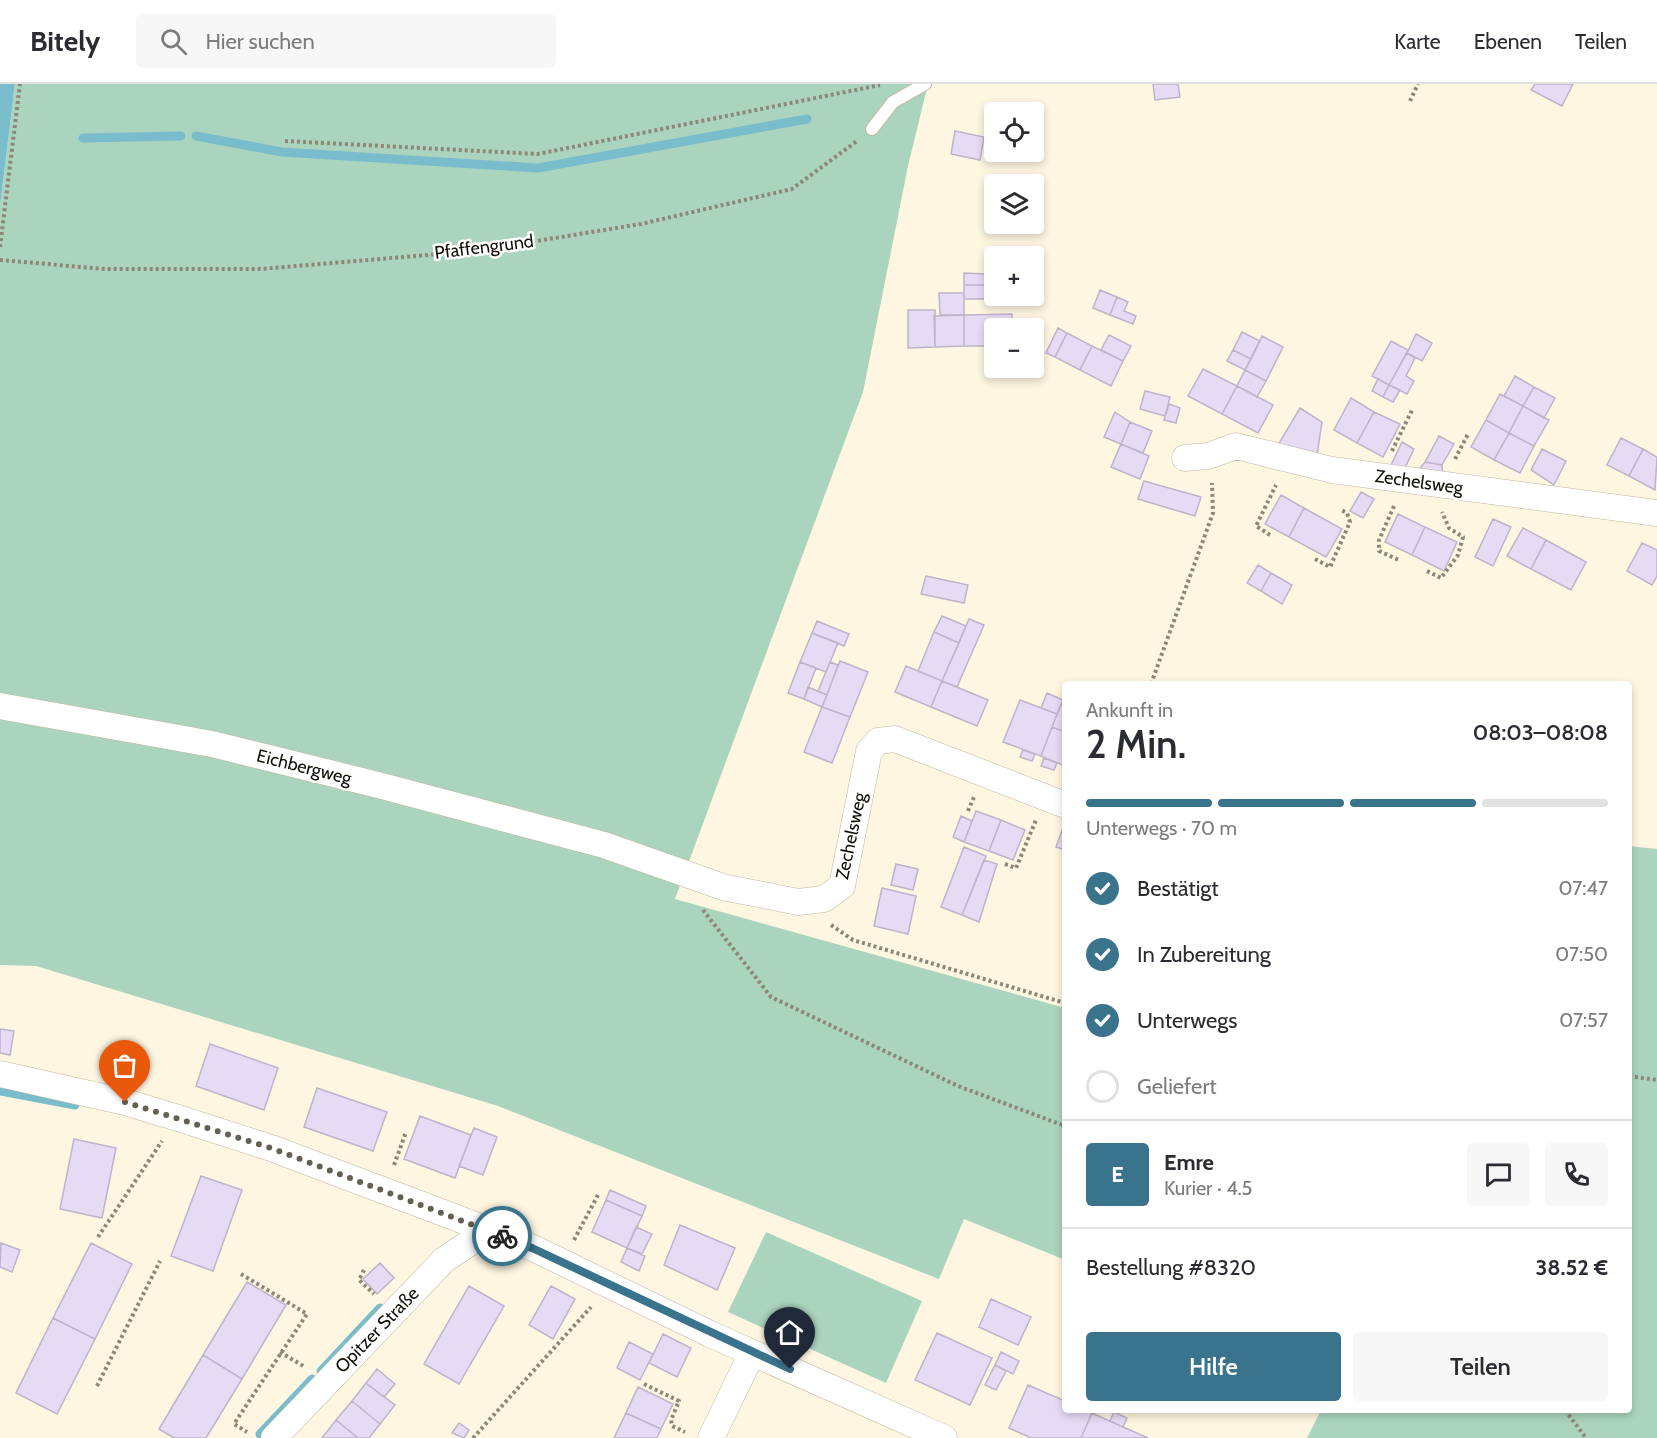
<!DOCTYPE html>
<html lang="de">
<meta charset="utf-8">
<style>
:root{--surface:#fff;--page:#f7f7f7;--text:#2b2b33;--muted:#7c7c81;--line:#e1e1e2;--accent:#3a738c}
body{margin:0;font-family:Cabin,sans-serif;background:var(--page);color:var(--text);height:100vh;display:flex;flex-direction:column;font-size:22px;white-space:nowrap}
*{box-sizing:border-box;margin:0}
p{font-size:20px;color:var(--muted)}
.icon{flex:none;width:33px;height:33px;fill:none;stroke:currentColor;stroke-width:2;stroke-linecap:round;stroke-linejoin:round}
.map{position:relative;flex:1;overflow:hidden}
.details{position:absolute;left:1062px;top:597px;width:570px;height:732px;display:flex;flex-direction:column;background:var(--surface);border-radius:6px;box-shadow:0 3px 9px #0003}
.details>*{flex:none}
.tools{position:absolute;left:984px;top:18px;display:grid;gap:12px}
.tools a{display:grid;place-items:center;width:60px;height:60px;border-radius:6px;background:var(--surface);box-shadow:0 3px 9px #0003;font-size:30px}
.pin{position:absolute;display:grid;place-items:center;width:51px;height:51px;color:#fff;margin:-62px -26px;border-radius:50% 50% 50% 0;rotate:-45deg;box-shadow:0 0 6px #0007}
.pin .icon{rotate:45deg}
.courier{position:absolute;display:grid;place-items:center;width:60px;height:60px;margin:-30px;border:4px solid #3a738c;border-radius:50%;background:#fff;color:#222;box-shadow:0 2px 8px #0007}
.headline em{font-style:normal;font-weight:600}
.headline div{display:flex;flex-direction:column-reverse}
.headline{display:flex;align-items:center;justify-content:space-between;height:102px;padding:0 24px}
h1{font-size:39px;font-weight:600;line-height:45px}
.bar{display:grid;grid-template-columns:repeat(4,1fr);gap:9px 6px;align-content:center;height:72px;padding:0 24px}
.bar i{height:8px;border-radius:4px;background:var(--line)}
.bar .selected{background:var(--accent)}
.bar p{grid-column:span 4}
.line{display:flex;align-items:center;gap:15px;padding:0 24px;border-top:2px solid var(--line)}
.line div{flex:1}
.round{display:grid;place-items:center;flex:none;width:63px;height:63px;border-radius:6px;background:var(--page)}
ol{padding:0 24px;list-style:none}
li{display:flex;align-items:center;gap:18px;height:66px}
li p{margin-inline-start:auto}
li .icon{padding:6px;border-radius:50%;background:var(--accent);color:#fff;stroke-width:4}
li:last-child{color:var(--muted)}
li i{width:33px;height:33px;border:3px solid var(--line);border-radius:50%}
.cta{display:flex;gap:12px;margin-top:auto;padding:12px 24px}
.cta a{flex:1;height:69px;border-radius:6px;background:var(--accent);color:#fff;font-size:24px;font-weight:600;line-height:69px;text-align:center}
.cta a+a{background:var(--page);color:var(--text)}
header{display:flex;align-items:center;gap:36px;box-sizing:border-box;height:84px;padding:0 30px;background:var(--surface);border-bottom:2px solid var(--line)}
header strong{font-size:28px}
nav{display:flex;gap:33px;margin-inline-start:auto;font-size:21px}
.search{width:420px;height:54px;background:var(--page);display:flex;align-items:center;gap:15px;box-sizing:border-box;padding:0 21px;border-radius:6px;color:var(--muted);font-size:22px}
.map>svg:first-child{display:block}
.green{fill:#abd4be}
.water{fill:#79bccc}
.lines{fill:none;stroke-linecap:round;stroke-linejoin:round}
.stream{stroke:#79bccc;stroke-width:9}
.building{fill:#e7daf4;stroke:#bfb3cc;stroke-width:1.5}
.lane-casing{stroke:#c0b69d;stroke-width:14}
.street-casing{stroke:#c0b69d;stroke-width:27}
.path{stroke:#8d8778;stroke-width:4;stroke-dasharray:3 3;stroke-linecap:butt}
.lane{stroke:#fff;stroke-width:12}
.street{stroke:#fff;stroke-width:26}
.done{stroke:#656052;stroke-width:6;stroke-dasharray:0 10.8}
.route{stroke:#3a738c;stroke-width:8}
.labels{text-anchor:middle;stroke-width:5;stroke-linejoin:round;paint-order:stroke}
.street-label{font-size:18px;fill:#120f06;stroke:#fff}
</style>
<header>
<strong>Bitely</strong>
<div class="search"><svg class="icon" aria-label="search" viewBox="0 0 24 24"><circle cx="10" cy="10" r="6"/><path d="M15 15l6 6"/></svg>Hier suchen</div>
<nav><a>Karte</a><a>Ebenen</a><a>Teilen</a></nav>
</header>
<div class="map">
<svg width="1657" height="1354" viewBox="0 0 1657 1354">
<rect width="100%" height="100%" fill="#fef6e0"/>
<path class="green" d="M15 0H928L908 82 863 308 675 815 1065 924V1176L964 1135 939 1195 498 1022 36 882 0 881V122Z
M1629 762 1657 765V1354H1307L1321 1326H1629Z
M766 1148 922 1217 886 1299 728 1228Z"/>
<path class="water" d="M0 0H15L0 122Z"/>
<g class="lines">
<path class="stream" d="M196 52 282 68 538 84 807 35
M83 54 181 52
M0 1007 75 1021
M321 1287 380 1224
M260 1350 312 1295"/>
</g>
<path class="building" d="M1153 0H1178L1180 13 1155 16Z
M1535 0H1573L1562 22 1531 6Z
M955 47 984 53 980 76 951 70Z
M964 189 988 190V201H964Z
M964 201H988V215H964Z
M1100 206 1117 213 1110 231 1093 224Z
M939 209H964V231H940Z
M1117 213 1128 218 1124 227 1136 232 1133 240 1110 231Z
M908 226H935V263L908 264Z
M1012 230V244H994V262H964V231Z
M964 231V262L935 263 934 232Z
M1058 244 1067 249 1055 273 1046 269Z
M1242 248 1260 257 1251 275 1233 266Z
M1067 249 1092 262 1080 286 1055 273Z
M1416 250 1432 259 1422 277 1407 269Z
M1109 251 1131 262 1123 277 1101 266Z
M1262 252 1283 263 1266 297 1245 286Z
M1391 257 1408 266 1389 301 1372 292Z
M1092 262 1123 277 1111 302 1080 286Z
M1233 266 1251 275 1245 286 1227 277Z
M1407 269 1415 274 1406 292 1414 297 1407 310 1389 301Z
M1203 285 1237 302 1222 330 1188 312Z
M1245 286 1266 297 1257 313 1237 302Z
M1515 292 1534 303 1523 322 1504 312Z
M1378 295 1389 301 1383 313 1372 307Z
M1389 301 1400 306 1393 318 1383 313Z
M1237 302 1273 321 1258 349 1222 330Z
M1534 303 1555 314 1544 334 1523 322Z
M1145 307 1170 313 1165 332 1140 325Z
M1500 310 1523 322 1509 349 1486 336Z
M1351 314 1374 328 1357 359 1334 346Z
M1169 320 1180 324 1176 339 1164 336Z
M1523 322 1549 336 1534 362 1509 349Z
M1300 324 1322 338 1317 371 1278 361Z
M1115 328 1130 338 1121 360 1104 353Z
M1374 328 1400 340 1383 373 1357 359Z
M1486 336 1509 349 1494 376 1471 363Z
M1130 338 1152 347 1143 369 1121 360Z
M1509 349 1534 362 1520 389 1494 376Z
M1439 352 1454 360 1442 381 1425 378Z
M1621 354 1643 365 1629 392 1607 381Z
M1402 358 1414 365 1404 386 1391 381Z
M1121 360 1149 372 1140 395 1111 383Z
M1542 365 1566 377 1554 401 1531 386Z
M1643 365 1657 373 1655 406 1629 392Z
M1425 378 1442 381 1443 393 1416 389Z
M1144 397 1201 413 1195 432 1138 415Z
M1361 408 1374 415 1363 434 1350 427Z
M1281 411 1304 424 1289 453 1265 440Z
M1304 424 1342 445 1326 473 1289 453Z
M1398 430 1425 443 1412 471 1385 458Z
M1493 435 1511 443 1493 482 1475 473Z
M1425 443 1457 458 1444 487 1412 471Z
M1523 444 1546 456 1531 485 1507 472Z
M1546 456 1586 478 1571 506 1531 485Z
M1642 459 1657 466V492L1652 501 1627 487Z
M1258 481 1271 489 1261 507 1247 499Z
M1271 489 1292 501 1282 520 1261 507Z
M926 492 968 501 964 519 921 510Z
M942 532 966 542 959 559 934 548Z
M969 535 984 541 957 603 942 597Z
M817 537 849 550 844 562 812 549Z
M934 548 959 559 942 597 918 587Z
M812 549 838 559 826 588 800 578Z
M840 577 868 588 850 633 822 623Z
M800 578 816 584 804 615 788 609Z
M830 578 838 581 827 611 818 607Z
M906 582 942 597 931 623 895 608Z
M942 597 988 616 977 642 931 623Z
M808 603 827 611 822 623 804 615Z
M1047 609 1063 616 1057 630 1041 624Z
M1020 616 1057 630 1041 672 1003 658Z
M1063 616H1065V648L1052 643Z
M822 623 850 633 832 679 804 668Z
M1052 643 1065 648V682L1041 672Z
M1023 666 1035 670 1032 677 1020 673Z
M1044 674 1057 679 1054 686 1041 682Z
M976 727 1001 736 989 767 964 758Z
M961 732 972 737 964 758 953 753Z
M1001 736 1025 746 1013 776 989 767Z
M1064 741H1065V766L1056 763Z
M964 763 986 772 962 831 941 823Z
M984 776 997 780 979 838 962 831Z
M896 780 918 785 913 806 891 801Z
M882 804 916 812 908 850 874 842Z
M0 945 14 947 10 971 0 969Z
M210 960 278 984 264 1026 196 1002Z
M317 1004 387 1028 373 1067 304 1043Z
M420 1032 471 1051 455 1094 404 1075Z
M474 1044 497 1053 483 1091 459 1082Z
M74 1055 116 1064 102 1134 60 1125Z
M201 1092 242 1106 213 1187 171 1172Z
M610 1106 646 1122 642 1132 606 1116Z
M606 1116 642 1132 627 1164 592 1148Z
M680 1141 735 1164 717 1206 664 1181Z
M636 1143 652 1150 642 1170 627 1164Z
M1 1159 20 1166 12 1188 0 1183Z
M91 1159 132 1180 95 1255 53 1234Z
M627 1164 645 1172 639 1187 621 1178Z
M380 1179 394 1194 377 1210 363 1195Z
M247 1198 286 1221 242 1295 203 1271Z
M469 1202 504 1222 459 1300 424 1280Z
M551 1202 575 1215 553 1255 529 1241Z
M991 1215 1031 1233 1018 1261 979 1243Z
M53 1234 95 1255 57 1330 16 1309Z
M937 1249 992 1274 970 1321 915 1296Z
M663 1250 691 1264 677 1293 649 1279Z
M629 1258 653 1270 640 1296 617 1284Z
M1001 1268 1019 1277 1013 1290 995 1281Z
M203 1271 242 1295 206 1354H174L159 1345Z
M995 1281 1006 1287 996 1306 985 1301Z
M377 1285 395 1300 384 1313 366 1299Z
M366 1299 395 1321 380 1340 352 1317Z
M1028 1301 1065 1317V1326H1085L1092 1329 1081 1354H1031L1009 1344Z
M638 1303 673 1320 661 1345 626 1329Z
M352 1317 380 1340 369 1354H358L336 1336Z
M1114 1328 1127 1334 1123 1343 1110 1337Z
M626 1329 661 1345 657 1354H614Z
M1092 1329 1123 1343 1148 1354H1081Z
M336 1336 358 1354H322Z
M459 1339 469 1346 464 1354 452 1349Z"/>
<g class="lines">
<defs>
<path id="lane" d="M872 45 893 18 925 0"/>
<path id="street" d="M1185 374 1208 372 1236 362 1332 386 1657 429
M0 622 212 660 382 702 604 761 723 803 798 818 824 815 842 802 869 667 878 657 895 655 1065 721
M0 990 125 1018 178 1034 271 1064 454 1133 533 1164 710 1250 944 1354
M274 1354 444 1176 487 1147
M711 1354 752 1269"/>
</defs>
<use href="#lane" class="lane-casing"/>
<use href="#street" class="street-casing"/>
<path class="path" d="M1410 17 1418 0
M285 57 538 70 880 1
M0 163 20 0
M0 176 105 185H262L475 167 641 140 792 105 857 57
M1392 367 1413 324
M1455 375 1468 350
M1394 422 1379 456V467L1399 476
M1270 451 1256 442 1276 401
M1315 475 1330 483 1350 438 1347 429 1341 426
M1427 487 1441 494 1458 471 1463 453 1449 444 1442 428
M1151 600 1213 429 1212 399
M968 727 974 713
M1005 780 1016 784 1036 736
M703 826 771 913 958 1002 1065 1042
M831 841 853 856 1065 919
M1629 992 1657 996
M394 1081 406 1048
M98 1153 162 1057
M574 1156 598 1111
M364 1186 359 1196 374 1210
M241 1190 307 1230 234 1340 247 1348
M280 1268 305 1283
M644 1300 679 1317 671 1336 672 1342 685 1348
M97 1302 160 1177
M1565 1326 1586 1354
M473 1354 591 1223"/>
<use href="#lane" class="lane"/>
<use href="#street" class="street"/>
</g>
<g class="lines">
<path class="done" d="M125 1018 271 1064 502 1152"/>
<path class="route" d="M502 1152 532 1164 790 1285"/>
</g>
<g class="labels">
<g class="street-label">
<text transform="translate(484 163) rotate(-7)" y="6">Pfaffengrund</text>
<text transform="translate(1419 398) rotate(8)" y="6">Zechelsweg</text>
<text transform="translate(304 683) rotate(14)" y="6">Eichbergweg</text>
<text transform="translate(851 752) rotate(-78)" y="6">Zechelsweg</text>
<text transform="translate(377 1246) rotate(-46)" y="6">Opitzer Straße</text>
</g>
</g>
</svg>
<div class="tools">
<a><svg class="icon" aria-label="locate" viewBox="0 0 24 24"><circle cx="12" cy="12" r="6"/><path d="M12 2v4M12 18v4M2 12h4M18 12h4"/></svg></a>
<a><svg class="icon" aria-label="layers" viewBox="0 0 24 24"><path d="M12 4l9 5-9 5-9-5zM3 14l9 5 9-5"/></svg></a>
<a>+</a>
<a>−</a>
</div>
<div class="pin" style="left:125px;top:1018px;background:#ea580c"><svg class="icon" aria-label="bag" viewBox="0 0 24 24"><path d="M5 8h14l-1 12H6zM9 8a3 3 0 0 1 6 0"/></svg></div>
<div class="pin" style="left:790px;top:1285px;background:#1f2937"><svg class="icon" aria-label="home" viewBox="0 0 24 24"><path d="M3 11l9-7 9 7M6 9v11h12V9"/></svg></div>
<div class="courier" style="left:502px;top:1152px"><svg class="icon" aria-label="bike" viewBox="0 0 24 24"><circle cx="6" cy="16" r="4"/><circle cx="18" cy="16" r="4"/><path d="M6 16l4-8h5l3 8M10 8l3 8H6M13 5h3"/></svg></div>
<section class="details">
<div class="headline"><div><h1>2 Min.</h1><p>Ankunft in</p></div><em>08:03–08:08</em></div>
<div class="bar"><i class="selected"></i><i class="selected"></i><i class="selected"></i><i></i><p>Unterwegs · 70 m</p></div>
<ol>
<li><svg class="icon" aria-label="check" viewBox="0 0 24 24"><path d="M5 12l5 5 9-10"/></svg>Bestätigt<p>07:47</p></li>
<li><svg class="icon" aria-label="check" viewBox="0 0 24 24"><path d="M5 12l5 5 9-10"/></svg>In Zubereitung<p>07:50</p></li>
<li><svg class="icon" aria-label="check" viewBox="0 0 24 24"><path d="M5 12l5 5 9-10"/></svg>Unterwegs<p>07:57</p></li>
<li><i></i>Geliefert</li>
</ol>
<div class="line" style="height:108px"><b class="round" style="background:var(--accent);color:#fff">E</b><div><b>Emre</b><p>Kurier · 4.5</p></div><a class="round"><svg class="icon" aria-label="chat" viewBox="0 0 24 24"><path d="M4 5h16v11H9l-5 4z"/></svg></a><a class="round"><svg class="icon" aria-label="phone" viewBox="0 0 24 24"><path d="M5 4h4l2 5-3 2q2 4 5 5l2-3 5 2v4C11 20 4 13 5 4z"/></svg></a></div>
<div class="line" style="height:78px"><div>Bestellung #8320</div><b>38.52 €</b></div>
<div class="cta"><a>Hilfe</a><a>Teilen</a></div>
</section>
</div>
